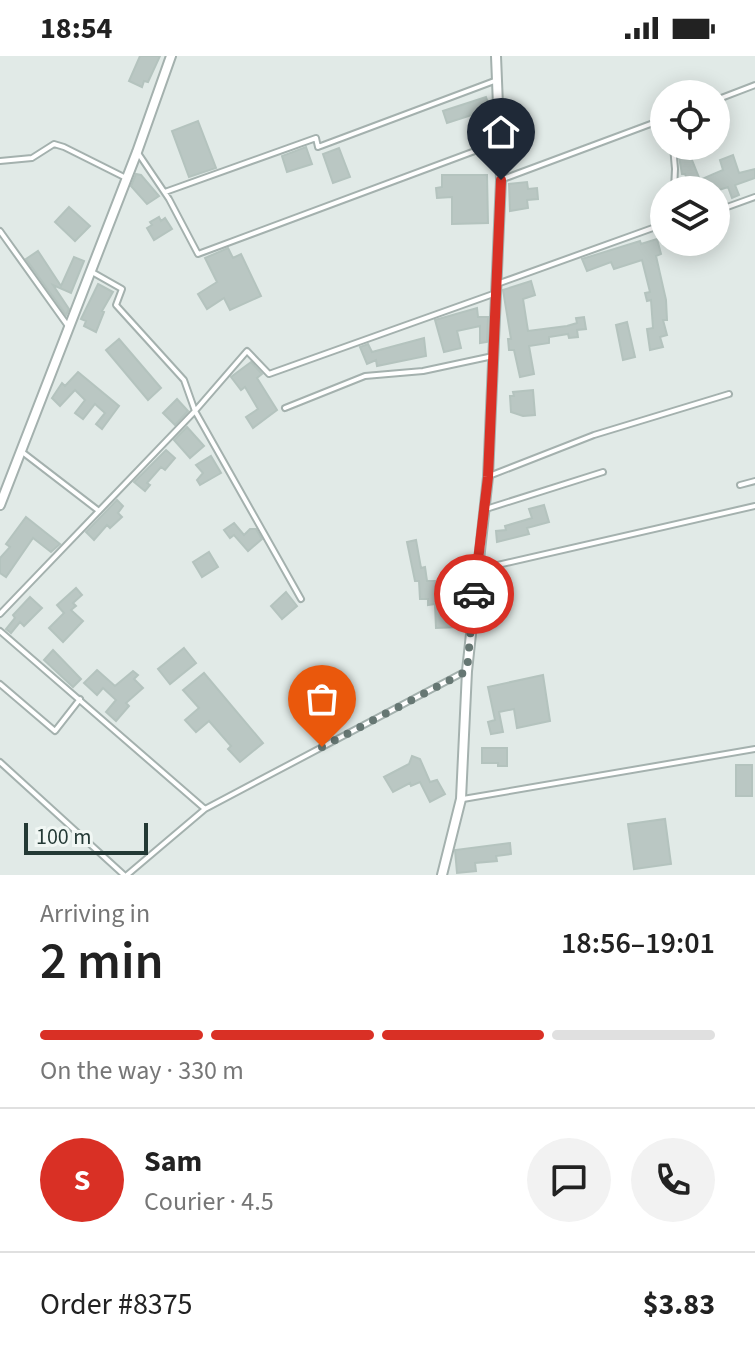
<!DOCTYPE html>
<meta charset="utf-8">
<style>
:root{--surface:#fff;--page:#f2f2f2;--text:#222;--muted:#767676;--line:#e0e0e0;--accent:#d93025}
body{margin:0;font-family:"Source Sans 3",sans-serif;background:var(--page);color:var(--text);height:100vh;display:flex;flex-direction:column;font-size:30px;white-space:nowrap}
*{box-sizing:border-box;margin:0}
p{font-size:26px;color:var(--muted)}
.icon{flex:none;width:44px;height:44px;fill:none;stroke:currentColor;stroke-width:2;stroke-linecap:round;stroke-linejoin:round}
.map{position:relative;height:819px;overflow:hidden}
.details{display:flex;flex-direction:column;background:var(--surface);flex:1}
.details>*{flex:none}
.buttons{position:absolute;left:650px;top:24px;display:grid;gap:16px}
.buttons a{display:grid;place-items:center;width:80px;height:80px;border-radius:50%;background:var(--surface);box-shadow:0 4px 20px #0003;font-size:40px}
.scale{position:absolute;left:24px;bottom:20px;width:124px;box-sizing:border-box;padding-left:8px;border:4px solid #233935;border-top:0;font-size:22px;line-height:28px;white-space:nowrap;color:#233935;-webkit-text-stroke:6px #f1f7f4;paint-order:stroke}
.pin{position:absolute;display:grid;place-items:center;width:68px;height:68px;color:#fff;margin:-82px -34px;border-radius:50% 50% 50% 0;rotate:-45deg;box-shadow:0 0 8px #0007}
.pin .icon{rotate:45deg}
.courier{position:absolute;display:grid;place-items:center;width:80px;height:80px;margin:-40px;border:6px solid #d93025;border-radius:50%;background:#fff;color:#222;box-shadow:0 2px 10px #0007}
.overview em{font-style:normal;font-weight:600}
.overview div{display:flex;flex-direction:column-reverse}
.overview{display:flex;align-items:center;justify-content:space-between;height:136px;padding:0 40px}
h1{font-size:52px;font-weight:600;line-height:60px}
.bar{display:grid;grid-template-columns:repeat(4,1fr);gap:12px 8px;align-content:center;height:96px;padding:0 40px}
.bar i{height:10px;border-radius:6px;background:var(--line)}
.bar .active{background:var(--accent)}
.bar p{grid-column:span 4}
.line{display:flex;align-items:center;gap:20px;padding:0 40px;border-top:2px solid var(--line)}
.line div{flex:1}
.round{display:grid;place-items:center;flex:none;width:84px;height:84px;border-radius:42px;background:var(--page)}
.status{display:flex;justify-content:space-between;align-items:center;height:56px;padding:0 40px;background:var(--surface);direction:ltr}
.status svg{height:22px;fill:currentColor}
.map>svg:first-child{display:block}
.building{fill:#bac7c3;stroke:#b4c3be;stroke-width:2}
.lines{fill:none;stroke-linecap:round;stroke-linejoin:round}
.lane-casing{stroke:#a4b1ae;stroke-width:8}
.street-casing{stroke:#a4b1ae;stroke-width:12}
.lane{stroke:#fff;stroke-width:4}
.street{stroke:#fff;stroke-width:8}
.done{stroke:#667773;stroke-width:8;stroke-dasharray:0 14.4}
.route{stroke:#d93025;stroke-width:10}
</style>
<div class="status"><b>18:54</b><svg viewBox="0 0 49 12"><path d="M0 12V9h3v3zM5 12V6h3v6zM10 12V3h3v9zM15 12V0h3v12zM26 1h20v11H26zM47 4h2v5h-2z"/></svg></div>
<div class="map">
<svg width="755" height="819" viewBox="0 0 755 819">
<rect width="100%" height="100%" fill="#e1eae7"/>
<path class="building" d="M140 0H160L148 26 144 25 142 31 129 25Z
M486 41 490 53 447 67 443 55Z
M198 65 216 112 189 121 172 75Z
M306 91 312 108 287 116 282 100Z
M339 92 350 121 333 127 323 98Z
M691 93 692 104 700 124 723 114 720 104 733 99 739 117 755 113V122L735 129 739 139 732 142 728 131 719 134H691L685 118H682L678 95Z
M136 118 141 119 159 140 147 148 131 130Z
M442 119H487L488 167 452 168V141L437 142 436 132 442 131Z
M527 126 528 133 537 132 538 143 527 144 528 152 510 155 509 128Z
M69 151 90 170 75 185 55 166Z
M159 161 161 165 165 162 172 173 154 184 147 172 152 169 150 166Z
M657 183 661 198 656 200 666 244 667 264H663L667 279 660 281 663 291 650 294 647 273 653 272 651 244 647 245 645 237 650 236 642 204 614 213 611 206 587 215 582 203 640 185 641 188Z
M228 192 233 202 241 198 261 240 230 254 224 242 207 253 198 238 217 226 205 202Z
M38 195 61 230 74 201 84 205 71 237 53 229 69 253 66 259 26 203Z
M531 225 535 239 523 243 528 275 567 270 577 267 576 262 584 261 586 273 577 274 578 281 569 282 568 278 549 281V287L529 290 534 318 520 321 514 294H509L508 283H511L503 234Z
M98 228 113 236 102 255 104 256 96 276 84 270 86 265 81 263Z
M477 252 478 261H488L487 286 480 287V270L457 275 461 292 444 296 435 264Z
M627 266 635 301 623 304 616 269Z
M424 282 426 300 377 310 376 304 367 308 360 291 368 288 372 296Z
M119 283 161 332 148 344 106 294Z
M251 306 262 318 257 322 277 354 253 372 246 361 258 353 245 331 241 334 231 321Z
M78 316 119 350 102 373 96 368 105 357 95 348 83 363 75 357 85 344 75 334 60 350 52 342 62 327 65 330Z
M533 334 535 359 523 360 511 356 510 340H514L513 336Z
M177 343 188 355 175 369 163 357Z
M187 371 204 390 190 402 174 384Z
M166 394 175 402 165 414 161 411 147 427 150 429 145 435 134 426Z
M211 400 221 417 200 429 197 424 203 417 196 409Z
M117 444 123 450 118 457 122 461 110 472 107 469 94 484 86 476Z
M544 449 549 466 527 472 529 478 497 486 496 475 506 474 505 470 532 462 529 453Z
M26 461 60 488 51 496 33 482 6 521 0 517V502L10 491 6 488Z
M234 467 244 479 250 473H256L262 483 248 495 234 479 230 482 224 474Z
M416 484 421 512 425 511 427 525H435V535L448 534V543L460 542V549H458L459 571 436 572 435 548 428 549V543H420L419 525H415L407 486Z
M209 496 218 511 202 521 193 506Z
M76 532 82 539 73 547 76 550 71 554 83 565 63 586 49 572 64 557 57 549Z
M286 536 297 550 282 563 271 550Z
M30 541 42 552 24 570 20 566 11 577 6 573 15 562 13 559Z
M184 592 196 607 170 628 158 613Z
M53 594 81 623 73 631 44 604Z
M97 614 115 630 133 615 138 619 134 623 143 632 126 647 129 650 116 665 106 656 116 644 103 632 97 639 84 627Z
M204 617 263 687 240 706 228 693 231 690 209 665 196 676 185 664 199 652 183 634Z
M543 619 550 665 517 672 514 653 499 656 503 676 491 678 488 666 495 664 488 631Z
M482 692H507V710H498V707H482Z
M412 700 420 703 430 726 437 724 445 738 430 746 420 726 411 730 410 727 393 736 384 721 409 708Z
M736 709H752V740H736Z
M665 763 671 808 634 813 628 768Z
M510 787 511 798 496 800 497 805 475 807 476 815 457 817 455 794Z"/>
<g class="lines">
<defs>
<path id="lane" d="M716 44 755 29
M673 90 675 113 674 134
M138 97 169 143 198 198 499 86
M0 105 32 102 54 88 64 91 126 122
M503 123 664 63
M165 136 316 82 318 91 497 24
M716 155 755 141
M0 175 68 270
M92 216 122 233 116 249 184 324 195 355 301 543
M497 228 664 168
M285 352 365 320 423 315 493 300
M21 395 99 455
M489 420 594 379 729 338
M740 429 755 425
M486 453 603 416
M480 513 755 450
M0 558 195 355 247 295 269 318 496 237
M0 575 205 753
M0 628 55 675 80 643
M0 706 124 819
M463 743 755 693
M127 819 205 753 466 615"/>
<path id="street" d="M0 449 137 96 171 0
M442 819 461 743 467 615 488 421 501 124 496 0"/>
</defs>
<use href="#lane" class="lane-casing"/>
<use href="#street" class="street-casing"/>
<use href="#lane" class="lane"/>
<use href="#street" class="street"/>
</g>
<g class="lines">
<path class="done" d="M322 691 467 615 474 538"/>
<path class="route" d="M474 538 488 421 501 124"/>
</g>
</svg>
<div class="buttons">
<a><svg class="icon" aria-label="locate" viewBox="0 0 24 24"><circle cx="12" cy="12" r="6"/><path d="M12 2v4M12 18v4M2 12h4M18 12h4"/></svg></a>
<a><svg class="icon" aria-label="layers" viewBox="0 0 24 24"><path d="M12 4l9 5-9 5-9-5zM3 14l9 5 9-5"/></svg></a>
</div>
<div class="scale">100 m</div>
<div class="pin" style="left:322px;top:691px;background:#ea580c"><svg class="icon" aria-label="bag" viewBox="0 0 24 24"><path d="M5 8h14l-1 12H6zM9 8a3 3 0 0 1 6 0"/></svg></div>
<div class="pin" style="left:501px;top:124px;background:#1f2937"><svg class="icon" aria-label="home" viewBox="0 0 24 24"><path d="M3 11l9-7 9 7M6 9v11h12V9"/></svg></div>
<div class="courier" style="left:474px;top:538px"><svg class="icon" aria-label="car" viewBox="0 0 24 24"><path d="M5 17H2v-5l4-1 3-4h7l3 4 3 1v5h-3M9 17h6M6 11h13"/><circle cx="7" cy="17" r="2"/><circle cx="17" cy="17" r="2"/></svg></div>
</div>
<section class="details">
<div class="overview"><div><h1>2 min</h1><p>Arriving in</p></div><em>18:56–19:01</em></div>
<div class="bar"><i class="active"></i><i class="active"></i><i class="active"></i><i></i><p>On the way · 330 m</p></div>
<div class="line" style="height:144px"><b class="round" style="background:var(--accent);color:#fff">S</b><div><b>Sam</b><p>Courier · 4.5</p></div><a class="round"><svg class="icon" aria-label="chat" viewBox="0 0 24 24"><path d="M4 5h16v11H9l-5 4z"/></svg></a><a class="round"><svg class="icon" aria-label="phone" viewBox="0 0 24 24"><path d="M5 4h4l2 5-3 2q2 4 5 5l2-3 5 2v4C11 20 4 13 5 4z"/></svg></a></div>
<div class="line" style="height:104px"><div>Order #8375</div><b>$3.83</b></div>
</section>
